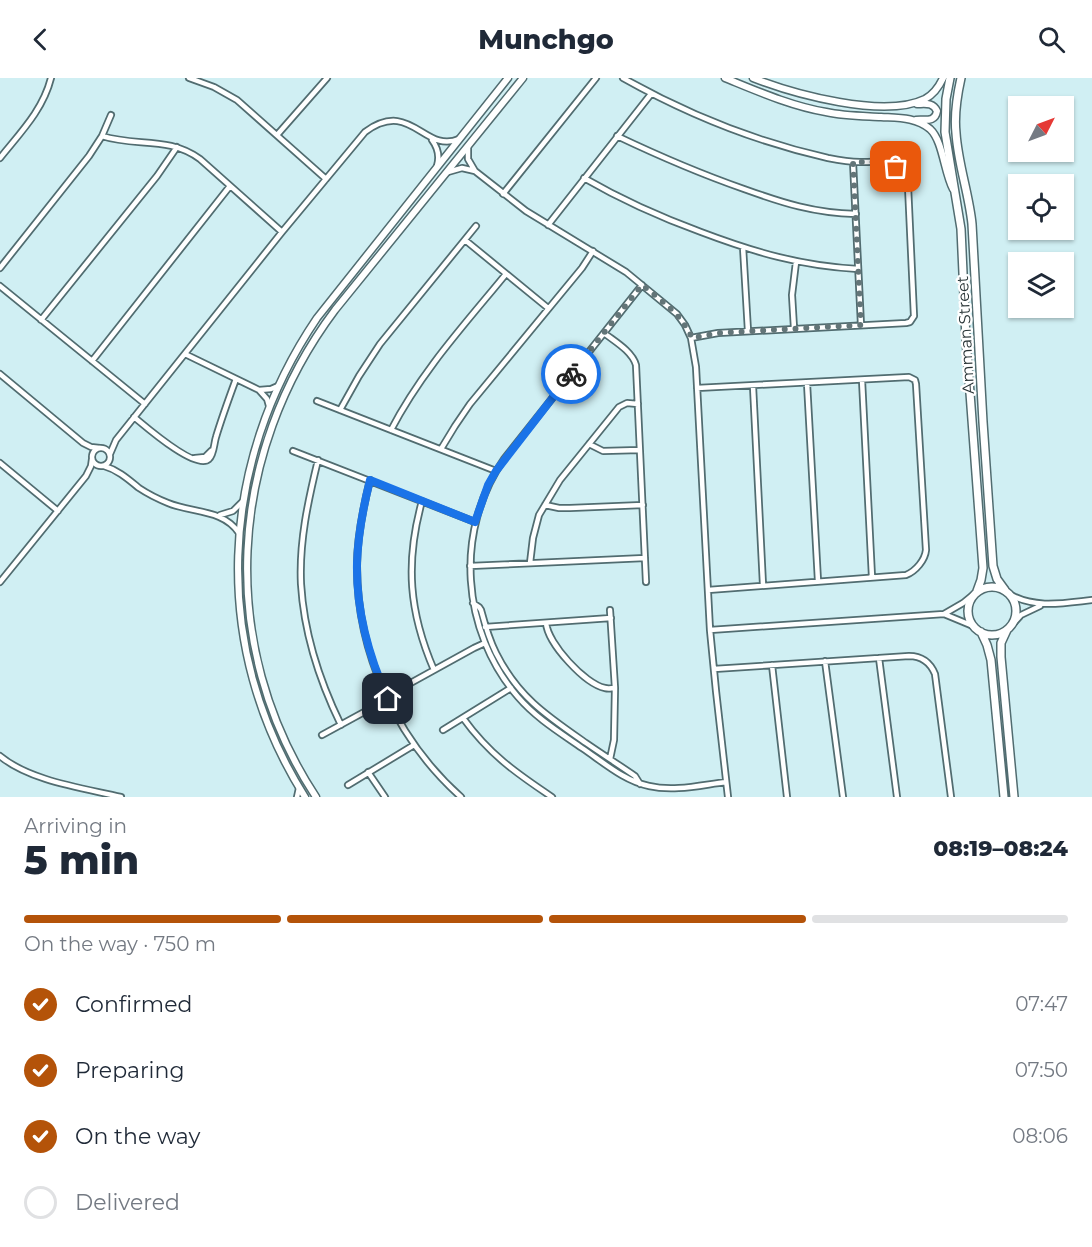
<!DOCTYPE html>
<meta charset="utf-8">
<style>
:root{--surface:#fff;--page:#f6f6f7;--text:#1f2937;--muted:#747a83;--line:#e0e1e3;--accent:#b45309}
body{margin:0;font-family:Montserrat,sans-serif;background:var(--page);color:var(--text);height:100vh;display:flex;flex-direction:column;font-size:22px;white-space:nowrap}
*{box-sizing:border-box;margin:0}
p{font-size:20px;color:var(--muted)}
.icon{flex:none;width:33px;height:33px;fill:none;stroke:currentColor;stroke-width:2;stroke-linecap:round;stroke-linejoin:round}
.map{position:relative;height:719px;overflow:hidden}
.details{display:flex;flex-direction:column;background:var(--surface);flex:1}
.details>*{flex:none}
.needle{width:39px;rotate:48deg}
.controls{position:absolute;left:1008px;top:18px;display:grid;gap:12px}
.controls a{display:grid;place-items:center;width:66px;height:66px;border-radius:0px;background:var(--surface);box-shadow:0 2px 4px #0004;font-size:30px}
.pin{position:absolute;display:grid;place-items:center;width:51px;height:51px;color:#fff;margin:-26px;border-radius:12px;box-shadow:0 3px 9px #0006}
.courier{position:absolute;display:grid;place-items:center;width:60px;height:60px;margin:-30px;border:4px solid #1a73e8;border-radius:50%;background:#fff;color:#222;box-shadow:0 2px 8px #0007}
.overview em{font-style:normal;font-weight:800}
.overview div{display:flex;flex-direction:column-reverse}
.overview{display:flex;align-items:center;justify-content:space-between;height:102px;padding:0 24px}
h1{font-size:39px;font-weight:800;line-height:45px}
.bar{display:grid;grid-template-columns:repeat(4,1fr);gap:9px 6px;align-content:center;height:72px;padding:0 24px}
.bar i{height:8px;border-radius:4px;background:var(--line)}
.bar .selected{background:var(--accent)}
.bar p{grid-column:span 4}
ol{padding:0 24px;list-style:none}
li{display:flex;align-items:center;gap:18px;height:66px}
li p{margin-inline-start:auto}
li .icon{padding:6px;border-radius:50%;background:var(--accent);color:#fff;stroke-width:4}
li:last-child{color:var(--muted)}
li i{width:33px;height:33px;border:3px solid var(--line);border-radius:50%}
header{display:flex;justify-content:space-between;align-items:center;height:78px;padding:0 24px;background:var(--surface);font-size:27px;font-weight:800}
.map>svg:first-child{display:block}
.lines{fill:none;stroke-linecap:round;stroke-linejoin:round}
.minor-casing{stroke:#516c70;stroke-width:8}
.tertiary-casing{stroke:#516c70;stroke-width:9}
.secondary-casing{stroke:#516c70;stroke-width:10}
.minor{stroke:#fff;stroke-width:4.5}
.tertiary{stroke:#fff;stroke-width:6}
.secondary{stroke:#fff;stroke-width:7}
.done{stroke:#637578;stroke-width:6;stroke-dasharray:0 10.8}
.route{stroke:#1a73e8;stroke-width:8}
.labels{text-anchor:middle;stroke-width:4.5;stroke-linejoin:round;paint-order:stroke}
.street-label{font-size:16px;fill:#283436;stroke:#fff}
</style>
<header><svg class="icon" aria-label="back" viewBox="0 0 24 24"><path d="M15 5l-7 7 7 7"/></svg>Munchgo<svg class="icon" aria-label="search" viewBox="0 0 24 24"><circle cx="10" cy="10" r="6"/><path d="M15 15l6 6"/></svg></header>
<div class="map">
<svg width="1092" height="719" viewBox="0 0 1092 719">
<rect width="100%" height="100%" fill="#d0eff3"/>
<g class="lines">
<defs>
<path id="minor" d="M189 0 214 9 237 22 326 101
M623 0C687 36 757 64 828 80 838 82 849 84 860 84 870 84 881 83 892 85L905 100 908 108 914 238 910 244 906 245 718 255 691 260
M277 57 327 0
M102 58C136 69 169 58 200 81L282 154
M617 58C659 78 701 96 744 111 783 125 814 135 856 136
M432 62C438 70 440 78 437 88
M468 69V81L475 93 526 133 626 194 677 236 685 247 691 260 696 289 710 552 716 613 728 719
M0 80C20 55 43 32 51 0
M853 84 861 247
M448 94 462 90 475 93
M584 100C622 122 660 139 701 154 754 174 801 188 858 191
M503 116 596 0
M548 147 651 16
M465 162 548 230
M743 169 748 253
M0 190 89 78 102 58 111 37
M642 207 504 381C454 453 461 553 518 619 536 640 559 654 582 670 603 684 624 703 649 708 674 714 701 707 726 704
M0 208 145 326
M41 242 157 98 177 69
M794 250 792 217 796 184
M604 255C614 263 632 273 636 287L646 504
M185 276 259 312 267 321 269 328
M92 283 230 108
M0 296 83 365 91 369 100 370
M862 302 872 499
M807 305 818 503
M753 308 763 507
M697 310 909 299 915 302 916 306 926 472C925 482 916 493 906 497L708 512
M259 312 271 311 278 308
M317 323 496 393
M340 332 359 298 380 266 476 148
M134 339C145 348 196 393 209 381 214 377 214 365 216 359 222 339 229 320 236 301
M391 352C421 294 465 246 506 196
M589 366 603 373 640 372
M92 379a9 9 0 1 1 18 0a9 9 0 1 1-18 0Z
M441 371 455 348 470 326 582 190 593 173
M293 373 475 444
M110 376 116 362 282 154 365 54C411 20 424 76 459 61
M195 380 205 379 211 373
M318 382C308 423 299 464 301 506 304 555 319 602 341 647
M0 385 58 433
M104 388C118 392 128 401 139 410 148 416 158 421 168 425 192 435 223 431 239 455
M370 402C363 430 357 459 357 488 357 575 396 661 461 719
M422 423C405 485 409 534 434 592
M545 427 559 430H570L643 427
M220 437 233 433 242 424
M530 485 533 460 539 437 560 402 619 329 627 325 638 326
M470 488 645 480
M0 504 86 398 91 388 92 381
M1009 516C1035 531 1064 525 1092 522
M473 525 479 529 481 532C485 547 489 561 496 575 518 619 547 638 586 665 602 676 619 687 635 698L640 706
M944 536 963 525 974 516
M546 545C548 566 585 606 605 610 609 611 611 610 615 610
M1011 548 1021 537 1040 528
M485 549 611 540
M710 552 944 536 973 548
M879 580 897 719
M825 583 843 719
M772 587 787 719
M714 591 909 578C922 578 930 584 935 596L951 719
M407 607 474 570 485 565
M463 640C489 676 516 695 552 719
M443 652 511 610
M322 657 388 621
M0 678C30 703 83 710 121 719
M610 681 614 662 615 610 610 532
M368 694 385 719
M348 707 414 667
M297 719 299 710"/>
<path id="tertiary" d="M725 0C757 13 791 28 826 34 844 38 863 38 881 39 898 40 916 39 930 51 943 63 944 94 953 111
M753 0C794 16 884 41 925 21 934 16 939 9 943 0
M916 42C925 41 935 45 937 33 933 24 925 26 917 26
M305 719C210 569 218 386 317 240L508 0
M316 719C216 567 227 376 335 232L523 0"/>
<path id="secondary" d="M950 0 946 21 945 54 961 151 966 261 983 490 981 502 977 513
M961 0C957 18 954 37 956 55 958 86 969 116 972 146L983 344 993 488 997 501 1005 512
M968 533a24 24 0 1 1 48 0a24 24 0 1 1-48 0Z
M1007 552 1001 565V579L1014 719
M981 554 987 567 991 582 1004 719"/>
</defs>
<use href="#minor" class="minor-casing"/>
<use href="#tertiary" class="tertiary-casing"/>
<use href="#secondary" class="secondary-casing"/>
<use href="#minor" class="minor"/>
<use href="#tertiary" class="tertiary"/>
<use href="#secondary" class="secondary"/>
</g>
<g class="lines">
<path class="done" d="M571 296 642 207C662 223 682 237 692 260L718 255 861 247 853 84H889L896 89"/>
<path class="route" d="M388 621C369 579 356 532 357 485 358 457 363 430 370 402L475 444 488 407 496 393 571 296"/>
</g>
<g class="labels">
<g class="street-label">
<text transform="translate(965 257) rotate(-93)" y="6">Amman Street</text>
</g>
</g>
</svg>
<div class="controls">
<a><svg class="needle" viewBox="-14 -14 28 28"><path d="M0-13l5 13h-10z" fill="#e53935"/><path d="M0 13l5-13h-10z" fill="#747a83"/></svg></a>
<a><svg class="icon" aria-label="locate" viewBox="0 0 24 24"><circle cx="12" cy="12" r="6"/><path d="M12 2v4M12 18v4M2 12h4M18 12h4"/></svg></a>
<a><svg class="icon" aria-label="layers" viewBox="0 0 24 24"><path d="M12 4l9 5-9 5-9-5zM3 14l9 5 9-5"/></svg></a>
</div>
<div class="pin" style="left:896px;top:89px;background:#ea580c"><svg class="icon" aria-label="bag" viewBox="0 0 24 24"><path d="M5 8h14l-1 12H6zM9 8a3 3 0 0 1 6 0"/></svg></div>
<div class="pin" style="left:388px;top:621px;background:#1f2937"><svg class="icon" aria-label="home" viewBox="0 0 24 24"><path d="M3 11l9-7 9 7M6 9v11h12V9"/></svg></div>
<div class="courier" style="left:571px;top:296px"><svg class="icon" aria-label="bike" viewBox="0 0 24 24"><circle cx="6" cy="16" r="4"/><circle cx="18" cy="16" r="4"/><path d="M6 16l4-8h5l3 8M10 8l3 8H6M13 5h3"/></svg></div>
</div>
<section class="details">
<div class="overview"><div><h1>5 min</h1><p>Arriving in</p></div><em>08:19–08:24</em></div>
<div class="bar"><i class="selected"></i><i class="selected"></i><i class="selected"></i><i></i><p>On the way · 750 m</p></div>
<ol>
<li><svg class="icon" aria-label="check" viewBox="0 0 24 24"><path d="M5 12l5 5 9-10"/></svg>Confirmed<p>07:47</p></li>
<li><svg class="icon" aria-label="check" viewBox="0 0 24 24"><path d="M5 12l5 5 9-10"/></svg>Preparing<p>07:50</p></li>
<li><svg class="icon" aria-label="check" viewBox="0 0 24 24"><path d="M5 12l5 5 9-10"/></svg>On the way<p>08:06</p></li>
<li><i></i>Delivered</li>
</ol>
</section>
